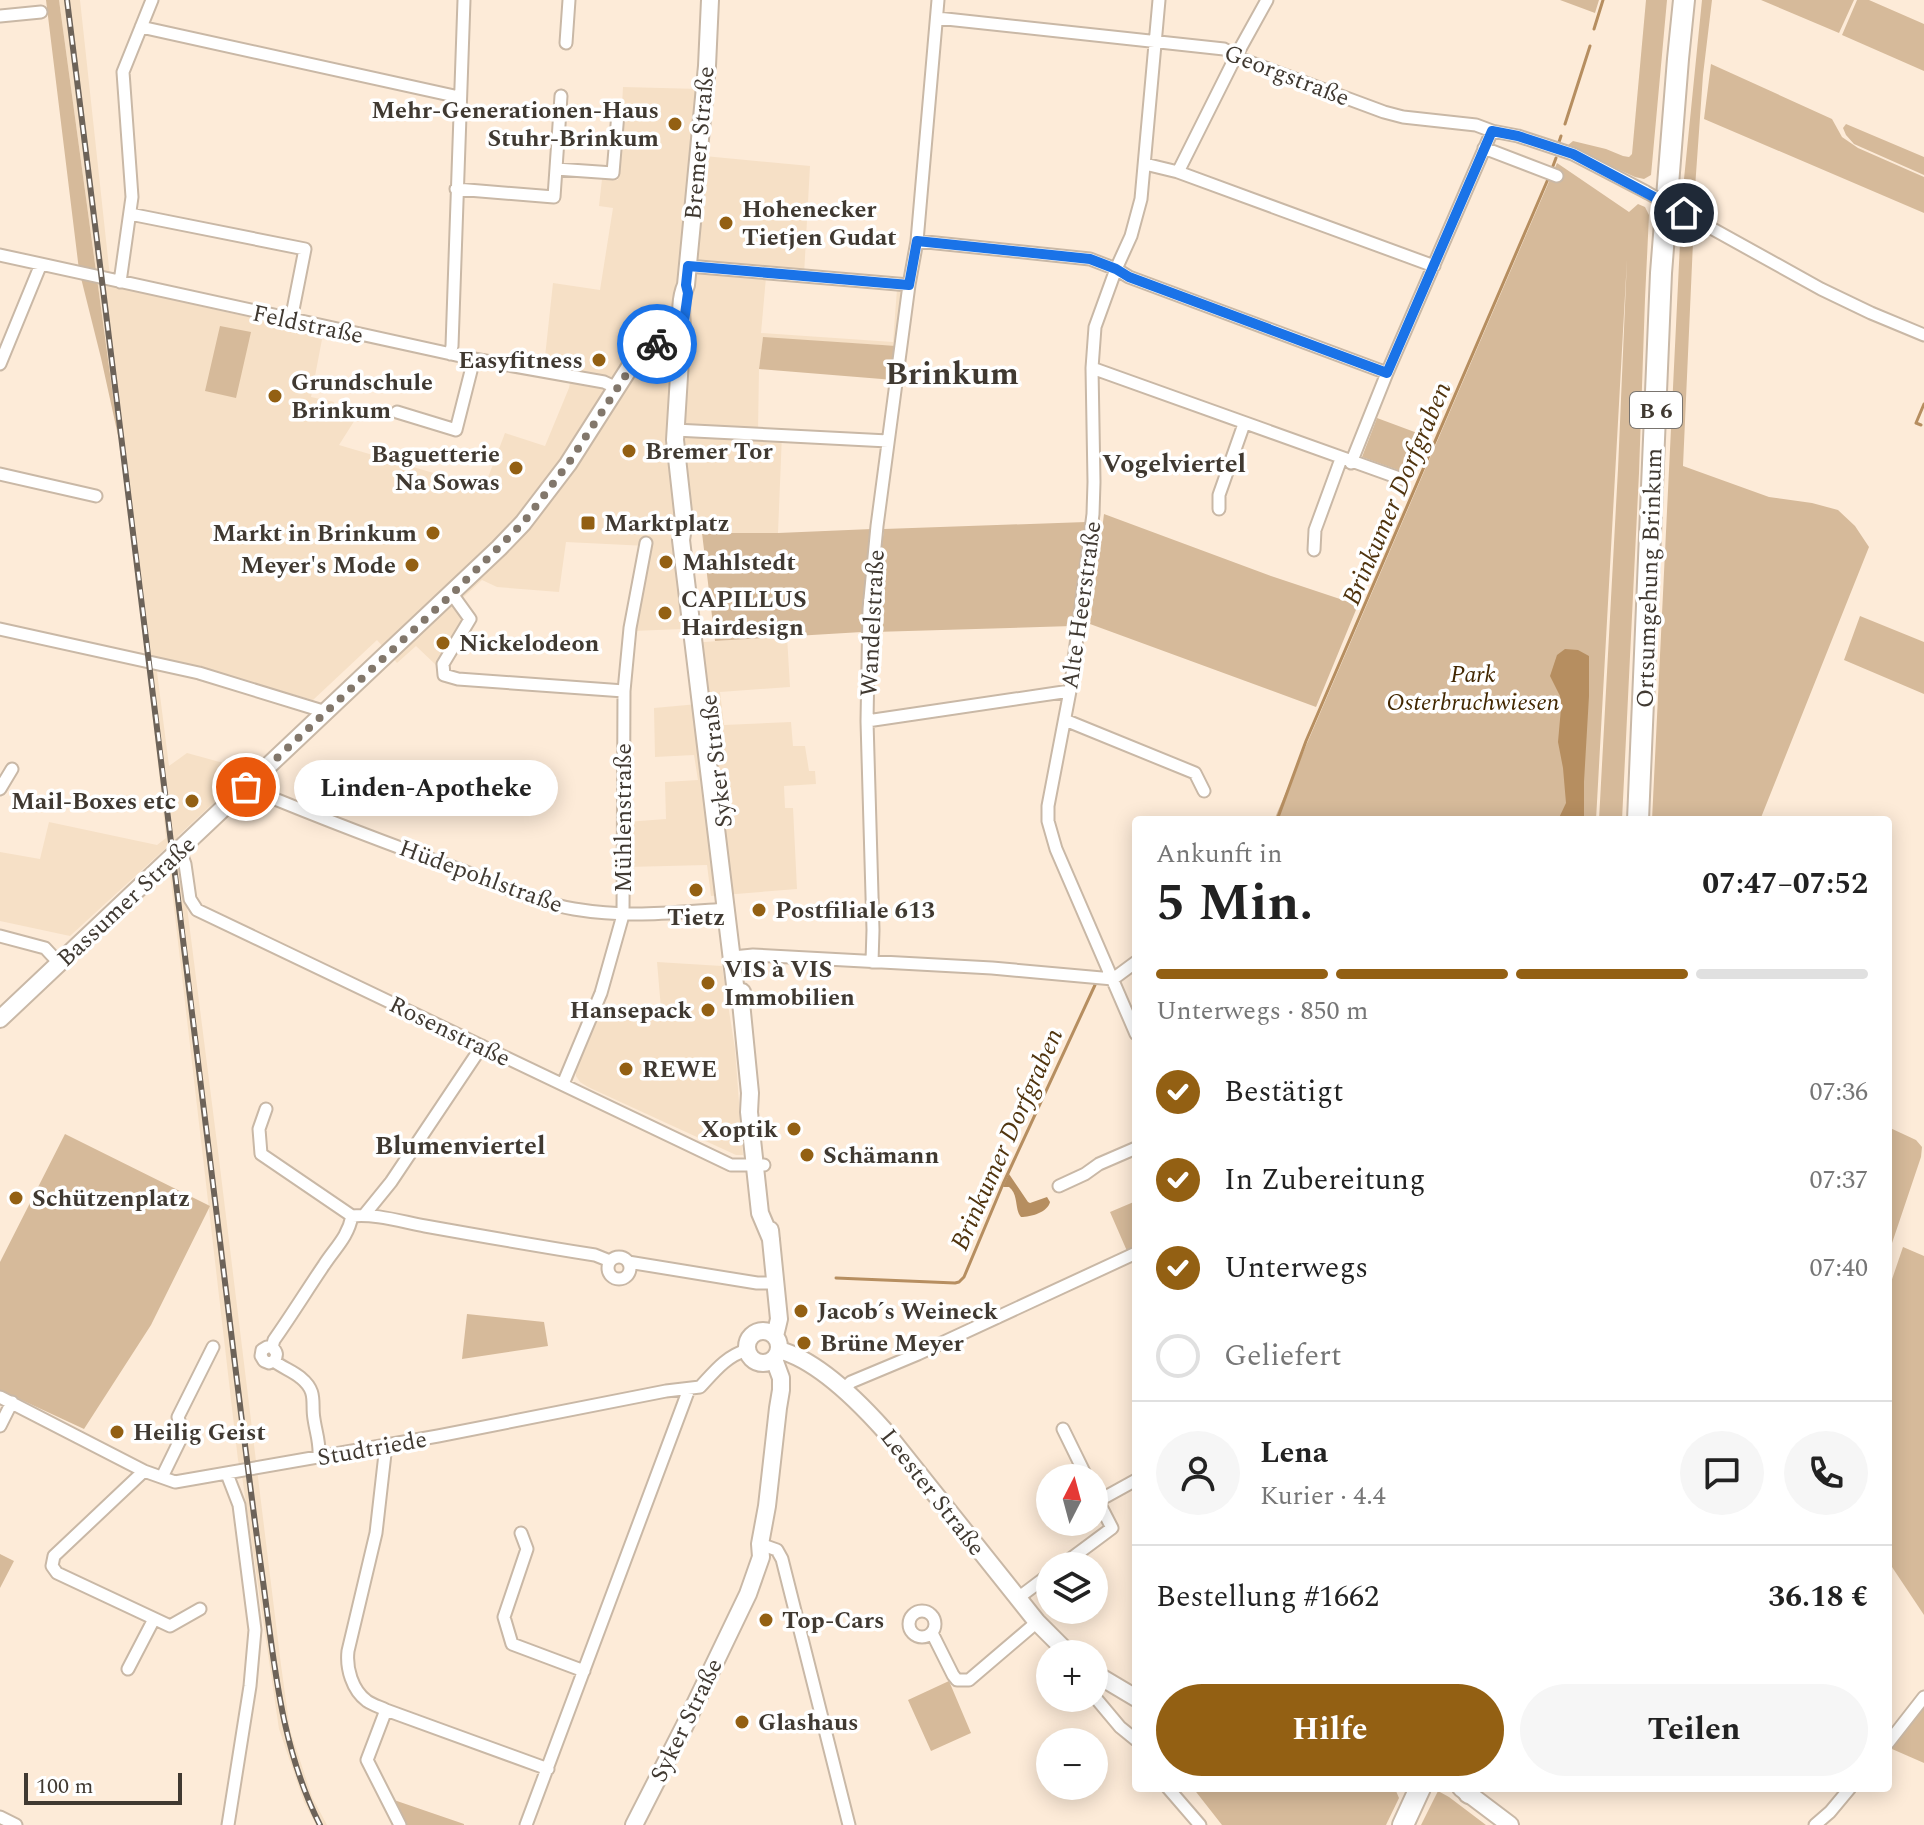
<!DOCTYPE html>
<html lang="de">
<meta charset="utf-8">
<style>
:root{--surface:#fff;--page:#f6f6f6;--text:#222;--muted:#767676;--line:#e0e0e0;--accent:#936013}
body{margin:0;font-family:Spectral,serif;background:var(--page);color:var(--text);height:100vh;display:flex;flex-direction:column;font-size:30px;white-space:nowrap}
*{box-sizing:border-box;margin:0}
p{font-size:26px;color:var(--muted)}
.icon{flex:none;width:44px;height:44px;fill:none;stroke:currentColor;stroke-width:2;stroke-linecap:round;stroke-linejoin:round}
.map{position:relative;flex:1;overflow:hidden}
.details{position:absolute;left:1132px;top:816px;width:760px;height:976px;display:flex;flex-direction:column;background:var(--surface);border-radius:8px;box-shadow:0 4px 20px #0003}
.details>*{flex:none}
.needle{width:52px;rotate:6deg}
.tools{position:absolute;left:1036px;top:1464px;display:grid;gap:16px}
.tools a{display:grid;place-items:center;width:72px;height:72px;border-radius:50%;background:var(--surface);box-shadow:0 4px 20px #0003;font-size:40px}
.scale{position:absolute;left:24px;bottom:20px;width:158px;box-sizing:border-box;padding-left:8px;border:4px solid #403931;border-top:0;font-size:22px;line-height:28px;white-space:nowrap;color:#403931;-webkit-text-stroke:6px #fff;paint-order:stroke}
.pin{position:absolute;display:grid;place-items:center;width:68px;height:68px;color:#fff;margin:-34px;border:4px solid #fff;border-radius:50%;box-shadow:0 2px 8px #0007}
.courier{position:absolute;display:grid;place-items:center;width:80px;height:80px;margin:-40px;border:6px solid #1a73e8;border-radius:50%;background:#fff;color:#222;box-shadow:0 2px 10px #0007}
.bubble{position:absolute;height:56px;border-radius:28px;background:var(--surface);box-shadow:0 4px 20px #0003;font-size:26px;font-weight:700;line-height:56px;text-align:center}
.overview em{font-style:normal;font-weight:700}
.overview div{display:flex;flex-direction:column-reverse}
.overview{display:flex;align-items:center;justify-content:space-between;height:136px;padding:0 24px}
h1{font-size:52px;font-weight:700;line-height:60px}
.bar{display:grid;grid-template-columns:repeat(4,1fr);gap:12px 8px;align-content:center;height:96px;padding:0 24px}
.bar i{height:10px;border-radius:6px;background:var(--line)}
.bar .active{background:var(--accent)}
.bar p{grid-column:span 4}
.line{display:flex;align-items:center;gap:20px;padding:0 24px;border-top:2px solid var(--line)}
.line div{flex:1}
.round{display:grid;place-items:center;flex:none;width:84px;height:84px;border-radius:42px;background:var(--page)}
ol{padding:0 24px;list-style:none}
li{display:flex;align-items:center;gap:24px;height:88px}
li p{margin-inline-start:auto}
li .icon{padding:8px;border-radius:50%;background:var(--accent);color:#fff;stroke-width:4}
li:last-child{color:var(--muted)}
li i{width:44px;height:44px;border:4px solid var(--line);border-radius:50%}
.action{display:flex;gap:16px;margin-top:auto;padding:16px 24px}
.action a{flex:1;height:92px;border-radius:48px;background:var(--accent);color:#fff;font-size:32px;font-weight:700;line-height:92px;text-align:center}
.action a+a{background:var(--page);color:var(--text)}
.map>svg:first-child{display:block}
.built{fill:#f6e0c6;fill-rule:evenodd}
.green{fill:#d6ba9a}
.water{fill:#b68e60}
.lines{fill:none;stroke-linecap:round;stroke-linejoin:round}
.stream{stroke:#b68e60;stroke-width:3}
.street-casing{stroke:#c9b8a6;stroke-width:15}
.secondary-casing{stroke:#c9b8a6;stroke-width:20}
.highway-casing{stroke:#c9b8a6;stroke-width:24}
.street{stroke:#fff;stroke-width:11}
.secondary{stroke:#fff;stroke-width:16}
.highway{stroke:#fff;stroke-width:20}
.rail-casing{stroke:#6d6359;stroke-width:6}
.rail{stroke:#fff;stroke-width:3;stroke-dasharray:9;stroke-linecap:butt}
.street-bridge-casing{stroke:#c9b8a6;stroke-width:15;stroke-linecap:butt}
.street-bridge{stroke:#fff;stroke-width:11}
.done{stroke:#82776b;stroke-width:8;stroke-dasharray:0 14.4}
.route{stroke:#1a73e8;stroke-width:10}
.poi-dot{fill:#936013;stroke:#fff;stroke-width:3}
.labels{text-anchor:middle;stroke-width:7;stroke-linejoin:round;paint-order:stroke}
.shield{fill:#fff;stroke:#79746f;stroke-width:2}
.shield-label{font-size:22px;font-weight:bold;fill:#403931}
.street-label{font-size:24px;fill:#403931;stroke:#fff}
.poi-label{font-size:24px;font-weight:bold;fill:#403931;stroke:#fff;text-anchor:start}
.park-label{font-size:24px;font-style:italic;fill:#422700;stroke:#fff}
.neighbourhood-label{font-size:26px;font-weight:bold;fill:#403931;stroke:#fff}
.water-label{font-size:26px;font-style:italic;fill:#50340e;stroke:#fff}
.district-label{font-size:32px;font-weight:bold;fill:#403931;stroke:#fff}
</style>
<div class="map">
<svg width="1924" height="1825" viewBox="0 0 1924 1825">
<rect width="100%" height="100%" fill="#fdebd8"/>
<path class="built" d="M59 0H80L111 286 323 334 311 397 334 402 333 409 358 415 339 445 484 488 505 433 545 446 569 388 572 372 544 366 553 283 600 290 613 208 599 206 602 179 618 180 623 87 700 89 694 155 810 166 804 275 905 284 897 346 763 338 759 369 758 432 782 434 778 533H702L675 536 682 629 633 631 647 546 566 542 559 592 497 587 482 580 454 606 467 622 437 666 416 646 397 663 377 640 313 700 155 656 169 766 187 753 249 770 178 836 218 1151 281 1665 290 1730 312 1797 327 1825H316L304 1802 279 1729 242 1476 238 1460 167 847 70 936 0 921V852L40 859 49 822 157 845 166 838 146 653 119 440ZM766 277 897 289 893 342 761 333Z
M787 636 790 687 720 692 724 725 791 722 793 746H805L809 771H815L816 784 784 786 785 808H793L797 889 711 896 707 865 627 867 626 822 666 819 665 782 698 780 694 755 655 757 654 708 698 704 691 643Z
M657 962 722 966 735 1049 743 1155H736L588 1087 580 1082 576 1076V1066L599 1015 662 1020Z"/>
<path class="green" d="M46 0H59L119 440 101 358 79 270Z
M1560 0H1599L1595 13Z
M1646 0H1667L1651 175 1644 179 1635 177 1567 146 1573 141 1606 149 1623 156 1629 157 1632 154Z
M1702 0H1712L1703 75 1695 188 1689 193 1683 189Z
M1761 0H1854L1839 33Z
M1857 0H1869L1924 24V71L1842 35Z
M1711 64 1832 119 1842 137 1858 148 1924 177V213L1704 119Z
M1846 124 1924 157V175L1854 144 1846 135 1843 128Z
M1557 163 1629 212 1638 204 1645 207 1649 215 1645 299 1639 473 1622 820H1599L1618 469 1627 259 1596 820H1274Z
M1688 237 1693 242 1683 466 1769 497 1812 503 1838 510 1855 526 1869 547 1760 820H1652L1680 243Z
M220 326 251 332 236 398 205 391Z
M763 337 897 346 894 380 759 369Z
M1377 418 1420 434 1406 473 1362 457Z
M1104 514 1271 576 1358 605 1316 707 1090 624Z
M1086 522 1072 626 874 632 878 576 884 529Z
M872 529 862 632 715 641 702 533H778Z
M1860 616 1924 642V694L1844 660Z
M1888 1127 1916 1140 1922 1147 1921 1157 1888 1255Z
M65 1134 210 1206 151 1325 84 1429 0 1390V1262Z
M1136 1201V1247L1127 1251 1110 1212Z
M1903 1247 1924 1256V1615L1888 1561V1291Z
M467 1314 544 1322 548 1346 462 1359Z
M0 1554 14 1561 0 1588Z
M949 1681 971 1733 931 1751 908 1700Z
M1924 1707V1763L1892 1749Z
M1193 1788H1397L1396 1791 1399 1798 1386 1825H1222Z
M1438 1791 1449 1797 1486 1825H1421Z
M394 1800 464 1824V1825H407Z"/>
<path class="water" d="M1565 649 1578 650 1589 656V696L1584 782V820H1558L1566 803 1563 768 1558 742 1561 708 1560 696 1550 676 1557 655Z
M1009 1174 1028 1202 1030 1203 1047 1197 1050 1202C1048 1212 1031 1217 1021 1217 1014 1208 1019 1195 1009 1187H1003Z"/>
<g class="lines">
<path class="stream" d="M1594 29 1603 0
M1565 124 1590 46
M1559 142 1561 136
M1553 166 1556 158
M1921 425 1916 423 1924 404
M1277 820 1306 741 1548 179
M836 1278 955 1283 959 1282 964 1277 1003 1184 1095 985"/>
<defs>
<path id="street" d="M0 16 41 12
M937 18 1224 49 1244 60 1384 112 1403 117 1476 125 1492 131 1518 136 1573 154 1646 192
M141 27 459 97
M566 43 569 0
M1484 148 1557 176
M1145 164 1178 172 1434 266
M556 169 613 173 618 113
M1178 172 1236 56 1267 0
M456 189 554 197 561 96
M1684 213 1821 289 1871 313 1924 335
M130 214 305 249 291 320
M917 241 1090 259 1116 269 1129 277 1387 373
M0 255 474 359 604 382 617 388
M688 266 909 285
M120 282 132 197 123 72 152 0
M450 354 452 346 464 0
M0 364 41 264
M1092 368 1402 479
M397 412 456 430 474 359
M675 430 888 441
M1351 463 1387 373 1492 131
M0 474 96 496
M1219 509V495L1244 424
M1314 550 1315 530 1341 459
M452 594 470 619 443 664 444 675 458 679 624 691
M0 629 199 673 326 712
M1065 720 1195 773 1204 791
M867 721 1070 691
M246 787C320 818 394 846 469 873 503 886 538 903 574 909 628 918 672 913 727 909
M0 789 12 769
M180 850 185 864 190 899 197 910 731 1165H764
M0 936 45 948 59 963
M733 957 753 955 992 968 1113 979 1136 962
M872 962 873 930 867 721 869 609 877 526 909 285 917 241 938 0
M1136 1034 1056 849 1048 821V806L1070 691 1093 514 1094 482 1092 368 1095 327 1116 269 1131 236 1141 199 1159 0
M563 1084 601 993 623 915 624 691 630 628 646 543
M266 1109 259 1129 261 1154 352 1216C373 1213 403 1222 425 1226 481 1236 538 1246 595 1255L610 1261
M1059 1186 1085 1174 1099 1164 1136 1148
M365 1214 391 1182 482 1046
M608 1268a11 11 0 1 1 22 0a11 11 0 1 1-22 0Z
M628 1262 757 1283H776
M272 1347H267L262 1350 261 1356 264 1361 269 1363 274 1361C278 1355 277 1352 272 1347L274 1340C291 1316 307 1290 324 1265 335 1248 348 1237 352 1216
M274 1361C283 1368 293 1371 301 1378 318 1392 311 1403 314 1419 316 1433 320 1442 319 1457
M843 1390 851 1382 918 1354 1136 1253
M0 1397 144 1471 175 1482 438 1436 666 1391 700 1387C714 1372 726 1356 747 1350
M0 1426 12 1402
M1063 1429 1087 1478
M386 1445 376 1533 348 1651C346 1668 352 1690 367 1701 373 1705 380 1707 386 1710L548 1769
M144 1471 54 1556 52 1566 57 1573 170 1626 200 1609
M227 1474 239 1505 255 1630 250 1686 228 1825
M162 1477 183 1434 178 1417 213 1347
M1098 1501 1136 1480
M521 1533 527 1549 504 1617 512 1644 584 1671
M760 1544 777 1550 782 1559 849 1825
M1061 1566 1112 1528 1094 1493
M1018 1598 1050 1574
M909 1624a13 13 0 1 1 26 0a13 13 0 1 1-26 0Z
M932 1633 953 1675 957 1680H969L1037 1622
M128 1669 154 1619
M1094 1696 1120 1727 1136 1740
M386 1710 367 1760 400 1825
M1888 1743 1924 1697
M1168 1788 1200 1825
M0 1817 16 1825
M526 1825 689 1389
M1815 1825 1830 1812 1850 1788"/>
<path id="secondary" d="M710 0 707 66 686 285C680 299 681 313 682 328L675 440 684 521 681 540 735 985 741 1002
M641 354 657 344 681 343
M742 992 741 1002 750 1093 749 1112 760 1213 771 1239
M0 1019 499 548 523 523 568 464 649 337 664 328H682
M770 1230 779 1319 775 1336
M747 1347a16 16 0 1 1 32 0a16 16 0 1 1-32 0Z
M779 1350C817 1360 858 1401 884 1430L1037 1622 1069 1654
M1094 1673 1136 1698
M1461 1788 1510 1825
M634 1825 685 1725 748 1594 761 1557 760 1544 767 1506 778 1408 781 1390V1378L774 1359"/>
<path id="highway" d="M1638 820 1661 273 1678 59 1684 0
M1469 1793 1471 1788
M1403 1825 1420 1788"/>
</defs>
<use href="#street" class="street-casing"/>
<use href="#secondary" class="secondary-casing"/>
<use href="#highway" class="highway-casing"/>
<use href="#street" class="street"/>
<use href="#secondary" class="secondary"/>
<use href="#highway" class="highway"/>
<defs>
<path id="rail" d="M67 0C118 411 170 822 219 1233 233 1347 246 1460 262 1574 274 1660 280 1746 320 1825"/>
</defs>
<use href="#rail" class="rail-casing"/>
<use href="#rail" class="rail"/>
<defs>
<path id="street-bridge" d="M1646 192 1684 213"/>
</defs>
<use href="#street-bridge" class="street-bridge-casing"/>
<use href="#street-bridge" class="street-bridge"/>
</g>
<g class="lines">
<path class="done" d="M246 787 452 594 523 523 568 464 637 358 657 344"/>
<path class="route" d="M657 344 681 343 688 293 686 285 688 266 909 285 917 241 1090 259 1116 269 1129 277 1387 373 1492 131 1518 136 1573 154 1684 213"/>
</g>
<g class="poi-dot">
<circle cx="675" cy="124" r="8"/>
<circle cx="726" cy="223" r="8"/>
<circle cx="599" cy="360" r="8"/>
<circle cx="275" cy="396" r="8"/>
<circle cx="629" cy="451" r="8"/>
<circle cx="516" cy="468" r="8"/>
<rect x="580" y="515" width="16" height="16" rx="4"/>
<circle cx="433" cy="533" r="8"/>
<circle cx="666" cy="562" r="8"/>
<circle cx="412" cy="565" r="8"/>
<circle cx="665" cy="613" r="8"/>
<circle cx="443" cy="643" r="8"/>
<circle cx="192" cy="801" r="8"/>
<circle cx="696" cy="890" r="8"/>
<circle cx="759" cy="910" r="8"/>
<circle cx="708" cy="983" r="8"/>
<circle cx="708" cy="1010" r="8"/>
<circle cx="626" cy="1069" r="8"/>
<circle cx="794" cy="1129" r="8"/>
<circle cx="807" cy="1155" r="8"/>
<circle cx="16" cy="1198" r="8"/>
<circle cx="801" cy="1311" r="8"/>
<circle cx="804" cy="1343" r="8"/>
<circle cx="117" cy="1432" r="8"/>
<circle cx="766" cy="1620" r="8"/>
<circle cx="742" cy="1722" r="8"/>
</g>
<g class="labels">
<rect class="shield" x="1630" y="392" width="52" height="36" rx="6"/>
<g class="shield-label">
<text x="1656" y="418">B 6</text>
</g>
<g class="street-label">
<text transform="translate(1287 75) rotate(21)" y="8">Georgstraße</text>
<text transform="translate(699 143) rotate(-85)" y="8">Bremer Straße</text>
<text transform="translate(308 324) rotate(12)" y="8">Feldstraße</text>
<text transform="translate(1649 578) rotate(-88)" y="8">Ortsumgehung Brinkum</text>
<text transform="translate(1081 605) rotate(-82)" y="8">Alte Heerstraße</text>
<text transform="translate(872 623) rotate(-87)" y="8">Wandelstraße</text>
<text transform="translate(716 761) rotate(-97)" y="8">Syker Straße</text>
<text transform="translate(623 818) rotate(-90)" y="8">Mühlenstraße</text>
<text transform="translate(481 876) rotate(20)" y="8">Hüdepohlstraße</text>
<text transform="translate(126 901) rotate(-43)" y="8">Bassumer Straße</text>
<text transform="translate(450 1031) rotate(26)" y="8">Rosenstraße</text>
<text transform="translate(372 1448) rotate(-10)" y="8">Studtriede</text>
<text transform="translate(933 1492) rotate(52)" y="8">Leester Straße</text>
<text transform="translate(686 1720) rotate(-64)" y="8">Syker Straße</text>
</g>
<g class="poi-label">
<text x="659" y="118" text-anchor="end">Mehr-Generationen-Haus<tspan x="659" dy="28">Stuhr-Brinkum</tspan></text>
<text x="742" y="217">Hohenecker<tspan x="742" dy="28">Tietjen Gudat</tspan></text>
<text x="583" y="368" text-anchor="end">Easyfitness</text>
<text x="291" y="390">Grundschule<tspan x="291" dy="28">Brinkum</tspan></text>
<text x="645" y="459">Bremer Tor</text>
<text x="500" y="462" text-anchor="end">Baguetterie<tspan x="500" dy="28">Na Sowas</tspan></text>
<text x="604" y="531">Marktplatz</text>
<text x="417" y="541" text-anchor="end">Markt in Brinkum</text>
<text x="682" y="570">Mahlstedt</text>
<text x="396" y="573" text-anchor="end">Meyer's Mode</text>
<text x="681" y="607">CAPILLUS<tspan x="681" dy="28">Hairdesign</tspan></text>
<text x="459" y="651">Nickelodeon</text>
<text x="176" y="809" text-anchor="end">Mail-Boxes etc</text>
<text x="775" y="918">Postfiliale 613</text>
<text x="696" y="925" text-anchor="middle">Tietz</text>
<text x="724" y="977">VIS à VIS<tspan x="724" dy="28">Immobilien</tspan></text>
<text x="692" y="1018" text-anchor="end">Hansepack</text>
<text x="642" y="1077">REWE</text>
<text x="778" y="1137" text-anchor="end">Xoptik</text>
<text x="823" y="1163">Schämann</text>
<text x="32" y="1206">Schützenplatz</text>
<text x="817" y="1319">Jacob´s Weineck</text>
<text x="820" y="1351">Brüne Meyer</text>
<text x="133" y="1440">Heilig Geist</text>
<text x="782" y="1628">Top-Cars</text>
<text x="758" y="1730">Glashaus</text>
</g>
<g class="park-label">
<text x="1473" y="682">Park<tspan x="1473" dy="28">Osterbruchwiesen</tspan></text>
</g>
<g class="neighbourhood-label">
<text x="1174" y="472">Vogelviertel</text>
<text x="460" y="1154">Blumenviertel</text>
</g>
<g class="water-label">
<text transform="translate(1396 493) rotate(-67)" y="9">Brinkumer Dorfgraben</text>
<text transform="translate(1006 1139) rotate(-66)" y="9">Brinkumer Dorfgraben</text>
</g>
<g class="district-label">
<text x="952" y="384">Brinkum</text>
</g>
</g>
</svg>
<div class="tools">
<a><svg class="needle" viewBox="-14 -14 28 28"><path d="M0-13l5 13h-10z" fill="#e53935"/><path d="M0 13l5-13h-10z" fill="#767676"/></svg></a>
<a><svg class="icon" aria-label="layers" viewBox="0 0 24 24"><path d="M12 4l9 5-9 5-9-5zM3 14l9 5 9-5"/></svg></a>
<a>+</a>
<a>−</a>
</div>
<div class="scale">100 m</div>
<div class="pin" style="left:246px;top:787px;background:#ea580c"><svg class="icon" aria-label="bag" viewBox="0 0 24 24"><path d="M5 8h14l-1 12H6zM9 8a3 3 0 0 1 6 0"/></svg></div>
<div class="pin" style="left:1684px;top:213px;background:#1f2937"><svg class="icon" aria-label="home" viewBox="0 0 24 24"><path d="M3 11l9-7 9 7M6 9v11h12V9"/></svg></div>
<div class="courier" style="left:657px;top:344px"><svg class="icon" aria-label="bike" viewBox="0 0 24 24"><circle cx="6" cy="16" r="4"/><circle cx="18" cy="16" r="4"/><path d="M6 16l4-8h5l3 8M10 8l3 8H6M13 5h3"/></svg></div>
<div class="bubble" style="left:294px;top:760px;width:264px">Linden-Apotheke</div>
<section class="details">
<div class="overview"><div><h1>5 Min.</h1><p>Ankunft in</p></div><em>07:47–07:52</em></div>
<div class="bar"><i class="active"></i><i class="active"></i><i class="active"></i><i></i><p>Unterwegs · 850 m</p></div>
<ol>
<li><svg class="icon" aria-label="check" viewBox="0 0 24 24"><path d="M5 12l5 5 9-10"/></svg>Bestätigt<p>07:36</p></li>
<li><svg class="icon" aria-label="check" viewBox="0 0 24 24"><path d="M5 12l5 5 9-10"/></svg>In Zubereitung<p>07:37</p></li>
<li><svg class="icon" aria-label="check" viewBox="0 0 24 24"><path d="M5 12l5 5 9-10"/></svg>Unterwegs<p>07:40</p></li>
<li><i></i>Geliefert</li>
</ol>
<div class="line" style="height:144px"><a class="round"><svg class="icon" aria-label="person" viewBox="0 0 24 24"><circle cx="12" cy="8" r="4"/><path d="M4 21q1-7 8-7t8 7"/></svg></a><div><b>Lena</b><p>Kurier · 4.4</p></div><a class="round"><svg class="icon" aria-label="chat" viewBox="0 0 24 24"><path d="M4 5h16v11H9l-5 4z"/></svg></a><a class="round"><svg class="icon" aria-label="phone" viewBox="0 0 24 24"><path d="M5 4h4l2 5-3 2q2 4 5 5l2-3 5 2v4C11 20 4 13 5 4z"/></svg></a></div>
<div class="line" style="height:104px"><div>Bestellung #1662</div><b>36.18 €</b></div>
<div class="action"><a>Hilfe</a><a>Teilen</a></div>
</section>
</div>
